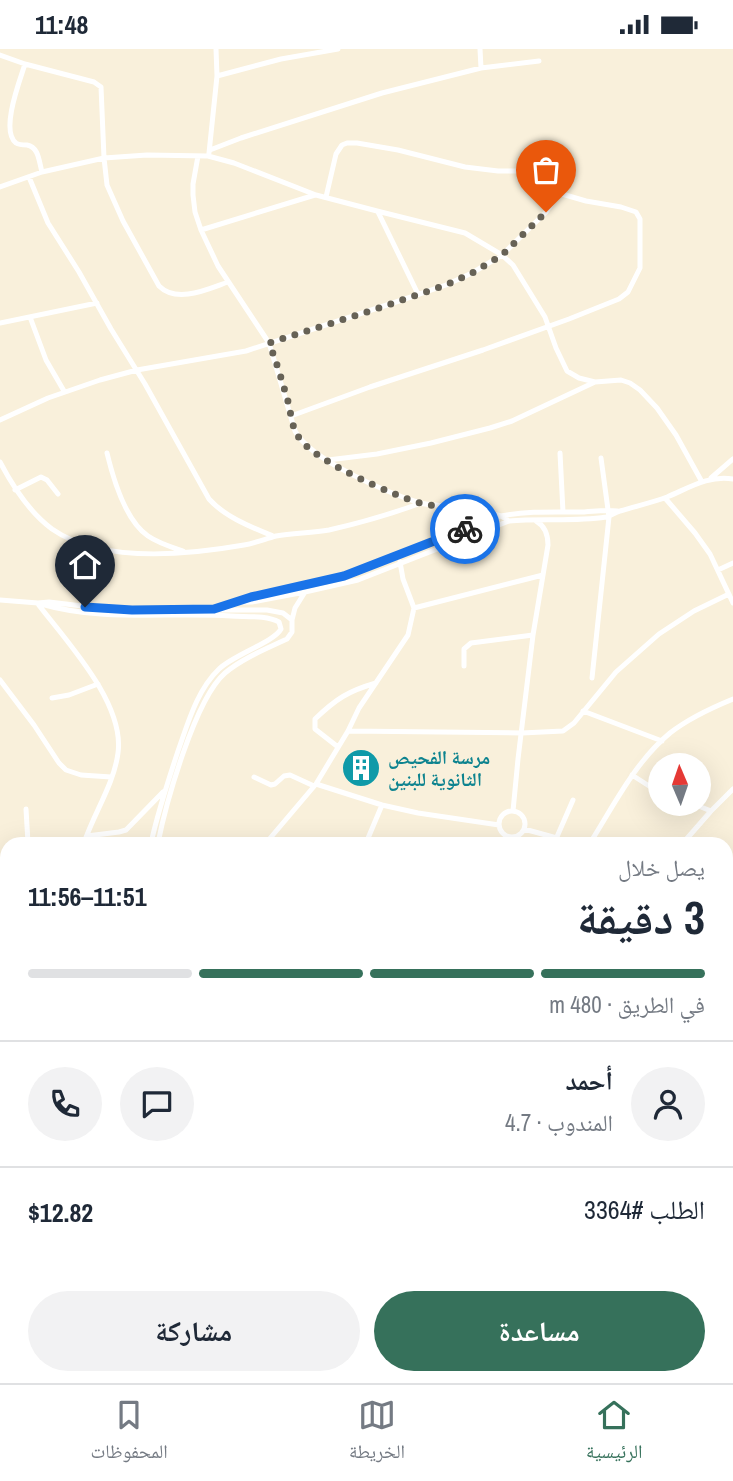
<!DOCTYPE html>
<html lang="ar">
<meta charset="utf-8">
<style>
:root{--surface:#fff;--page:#f2f2f3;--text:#1f2937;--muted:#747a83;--line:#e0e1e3;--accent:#36715b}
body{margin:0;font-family:"Archivo Narrow","Noto Naskh Arabic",sans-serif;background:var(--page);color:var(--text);direction:rtl;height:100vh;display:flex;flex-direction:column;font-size:26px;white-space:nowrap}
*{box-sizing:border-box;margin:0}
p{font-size:23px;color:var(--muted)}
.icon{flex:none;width:38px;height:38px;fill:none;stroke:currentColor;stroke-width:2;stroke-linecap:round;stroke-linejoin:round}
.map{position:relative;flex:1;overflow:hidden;direction:ltr}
.details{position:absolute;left:0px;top:788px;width:733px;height:548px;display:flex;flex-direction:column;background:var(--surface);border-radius:21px 21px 0 0;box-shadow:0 7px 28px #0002;direction:rtl}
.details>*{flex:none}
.needle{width:46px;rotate:358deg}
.buttons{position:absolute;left:648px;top:704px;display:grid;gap:14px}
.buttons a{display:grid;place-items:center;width:63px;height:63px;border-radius:50%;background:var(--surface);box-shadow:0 7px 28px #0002;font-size:35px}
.pin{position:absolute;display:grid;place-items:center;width:60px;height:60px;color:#fff;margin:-72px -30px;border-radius:50% 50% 50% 0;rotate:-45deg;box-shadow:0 0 7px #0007}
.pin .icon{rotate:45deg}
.courier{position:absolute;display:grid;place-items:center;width:70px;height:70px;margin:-35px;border:5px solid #1a73e8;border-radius:50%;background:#fff;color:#222;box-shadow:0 2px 9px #0007}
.overview em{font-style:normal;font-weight:700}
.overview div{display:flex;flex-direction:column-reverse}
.overview{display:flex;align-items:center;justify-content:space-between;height:119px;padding:0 28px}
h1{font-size:46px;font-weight:700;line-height:52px}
.bar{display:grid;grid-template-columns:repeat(4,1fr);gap:10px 7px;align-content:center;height:84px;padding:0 28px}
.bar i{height:9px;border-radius:5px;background:var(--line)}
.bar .on{background:var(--accent)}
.bar p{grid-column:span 4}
.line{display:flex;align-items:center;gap:18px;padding:0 28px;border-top:2px solid var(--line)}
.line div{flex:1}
.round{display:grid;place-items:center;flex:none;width:74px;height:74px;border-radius:37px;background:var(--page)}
.primary-button{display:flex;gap:14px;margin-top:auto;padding:14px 28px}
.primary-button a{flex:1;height:80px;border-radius:42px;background:var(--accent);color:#fff;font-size:28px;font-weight:700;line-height:80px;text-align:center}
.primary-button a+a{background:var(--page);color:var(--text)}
.status{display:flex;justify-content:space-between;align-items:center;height:49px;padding:0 35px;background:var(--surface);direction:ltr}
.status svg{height:19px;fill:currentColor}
.dock{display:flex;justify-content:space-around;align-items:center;height:98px;border-top:2px solid var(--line);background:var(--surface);font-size:19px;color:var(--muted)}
.dock a{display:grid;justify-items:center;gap:4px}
.dock .on{color:var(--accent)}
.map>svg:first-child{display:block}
.built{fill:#f1e6ca}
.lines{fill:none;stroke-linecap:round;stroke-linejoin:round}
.minor{stroke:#fff;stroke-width:5}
.major{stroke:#fad2c7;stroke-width:7}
.done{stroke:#676256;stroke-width:7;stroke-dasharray:0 12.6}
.route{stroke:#1a73e8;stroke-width:9}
.labels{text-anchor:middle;stroke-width:5;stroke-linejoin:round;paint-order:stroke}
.culture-label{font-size:19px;font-weight:bold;fill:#0d838f;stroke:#f9f0db;text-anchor:start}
</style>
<div class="status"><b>11:48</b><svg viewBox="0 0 49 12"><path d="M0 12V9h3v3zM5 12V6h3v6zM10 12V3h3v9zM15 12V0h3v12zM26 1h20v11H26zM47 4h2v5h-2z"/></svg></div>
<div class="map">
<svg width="733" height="1334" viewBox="0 0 733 1334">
<rect width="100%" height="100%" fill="#f9f0db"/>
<path class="built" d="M733 1149V1334H328L331 1328H726V1157Z"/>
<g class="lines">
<path class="minor" d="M480 0 481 19
M0 6 25 15 94 33 101 38 104 109 107 136 123 172 159 237C177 255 208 240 228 233
M25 15C20 31 0 82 16 94 19 96 23 96 27 96 39 98 39 113 42 123
M217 27 281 10 338 0
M210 101 241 89 382 44 481 19 539 12
M209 104 217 27 216 0
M198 107 193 135V146L195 163 201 181 218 217 269 294 295 382C310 411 388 444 420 454 428 456 438 456 447 457 461 459 475 461 490 464L501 467 509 472
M29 128 48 174 79 223 111 280 145 335 209 450C225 468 251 478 273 487
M0 138 42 123 104 109 147 106 208 107 234 114 316 146 377 162 465 184 502 206 513 216 545 268 556 299 567 322 579 329 595 333 621 331 630 334 640 341 657 359 676 386 702 433
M378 163 418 245
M201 181 315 146
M30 268 46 311 64 342
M0 274 97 254
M291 367 370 338 483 301 569 270 619 250 628 243 640 219V170L636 163 621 158 586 152 555 143
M0 371 48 349 100 331 137 321 246 302 399 252 446 236 472 224 502 206 546 163 553 153 555 143 553 126 550 122H498L465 118 398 101 357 94H347L342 96 336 105 326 148
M107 404C113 429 126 472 148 487 158 494 171 498 183 502
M560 404 563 463
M328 411 377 405 431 394 490 379 512 372 595 333
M0 413C13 438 29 463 52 480 102 515 187 506 244 496 255 494 265 490 276 487 293 484 311 484 329 481 360 474 391 465 421 454
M711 429 733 410
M15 441 41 428 47 431 58 445
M665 449 695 484 710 505 733 554
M718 521 733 514
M0 551 38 554 49 553 116 561H267L283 564 292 571V583L287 590C266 600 243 609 225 624 195 650 166 754 158 794
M238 553H252L305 543 358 531 509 472C541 469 574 473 606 468 611 467 615 463 620 462 636 457 651 454 667 448 689 439 708 426 733 430
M38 555C66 592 125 654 118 704 114 735 94 764 84 794
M41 555C103 573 168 563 231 567 246 568 266 566 279 573L281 580C274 593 233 606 219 620 197 641 188 674 178 702 168 732 158 763 151 794
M217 559 251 548 344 527 501 467C526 462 552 463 578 463 591 463 604 460 617 462
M414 559 543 526
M292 571 295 559 305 543
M464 617V600L471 594 533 586
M592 629 609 468 601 409
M0 631 34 676 59 714 66 721 81 726 111 728
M52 649 69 646 98 635
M583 662 662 692
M348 682 522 684 563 682 574 674 616 623 659 585 694 562 729 545
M338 698 315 680V670C336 650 348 642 376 634
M632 726 660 744
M254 728 271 736 275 735 284 727 290 726 314 737
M316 735 382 756 418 764 499 776
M691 754 711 762
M26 760 28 794
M513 762 518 710 533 586 548 496C548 485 545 477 536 472
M499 775a13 13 0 1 1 26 0a13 13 0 1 1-26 0Z
M524 780 575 794
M87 787 119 783 126 781 163 743
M556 790 573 751
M266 794 316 735 348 682 359 659 408 586 414 559 403 530 400 513
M366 794 382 756
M590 794C614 756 635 713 670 684 689 669 711 659 733 650
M683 794 711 762 733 740
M0 822 7 825
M0 870 7 871
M726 910 733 908
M0 1001 7 1004
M726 1018 733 1014
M0 1031 7 1019
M0 1223 7 1224
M0 1292 7 1293
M0 1319 7 1307
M302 1330V1328
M74 1334 88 1328
M140 1334 142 1328"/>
<path class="major" d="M726 1107 733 1099
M726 1116 733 1109
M0 1156 7 1149
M0 1163 7 1157"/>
</g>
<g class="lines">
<path class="done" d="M465 480 473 476 472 466 468 460C453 458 435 458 420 454 393 446 311 411 298 387 292 378 291 366 289 356 283 335 277 314 269 294L370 262 446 236 472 224 502 206 546 163"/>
<path class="route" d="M85 558 132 561 214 560 251 548 344 527 465 480"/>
</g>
<defs>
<symbol id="building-disc" viewBox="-11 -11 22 22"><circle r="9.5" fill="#0f9aa8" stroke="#f9f0db"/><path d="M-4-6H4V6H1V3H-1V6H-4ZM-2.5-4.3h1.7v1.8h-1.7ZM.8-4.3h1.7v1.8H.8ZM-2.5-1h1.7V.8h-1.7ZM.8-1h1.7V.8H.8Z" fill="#fff"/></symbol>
</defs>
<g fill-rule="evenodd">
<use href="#building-disc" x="339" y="697" width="44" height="44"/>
</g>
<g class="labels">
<g class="culture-label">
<text x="388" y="715">مرسة الفحيص<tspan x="388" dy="22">الثانوية للبنين</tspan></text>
</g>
</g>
</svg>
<div class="buttons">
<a><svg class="needle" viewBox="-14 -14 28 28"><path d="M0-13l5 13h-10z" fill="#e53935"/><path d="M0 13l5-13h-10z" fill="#747a83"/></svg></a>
</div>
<div class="pin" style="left:546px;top:163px;background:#ea580c"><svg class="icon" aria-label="bag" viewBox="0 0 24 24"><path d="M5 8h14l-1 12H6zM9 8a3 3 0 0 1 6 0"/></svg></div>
<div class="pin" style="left:85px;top:558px;background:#1f2937"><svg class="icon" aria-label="home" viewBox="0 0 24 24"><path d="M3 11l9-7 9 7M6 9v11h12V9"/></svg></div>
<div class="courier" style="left:465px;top:480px"><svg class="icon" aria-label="bike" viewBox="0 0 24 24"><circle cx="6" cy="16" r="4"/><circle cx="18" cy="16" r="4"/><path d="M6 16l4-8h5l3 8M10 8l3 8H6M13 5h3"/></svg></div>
<section class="details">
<div class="overview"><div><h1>3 دقيقة</h1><p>يصل خلال</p></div><em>11:51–11:56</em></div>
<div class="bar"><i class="on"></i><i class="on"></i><i class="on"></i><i></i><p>في الطريق · 480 m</p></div>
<div class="line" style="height:126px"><a class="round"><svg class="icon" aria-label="person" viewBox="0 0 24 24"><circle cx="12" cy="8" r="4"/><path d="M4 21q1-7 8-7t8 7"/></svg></a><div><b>أحمد</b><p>المندوب · 4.7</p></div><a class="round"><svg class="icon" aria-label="chat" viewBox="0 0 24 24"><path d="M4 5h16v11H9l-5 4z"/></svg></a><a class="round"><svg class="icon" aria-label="phone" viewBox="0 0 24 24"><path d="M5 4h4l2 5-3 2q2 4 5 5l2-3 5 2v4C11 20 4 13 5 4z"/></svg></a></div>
<div class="line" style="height:91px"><div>الطلب #3364</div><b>$12.82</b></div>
<div class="primary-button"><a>مساعدة</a><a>مشاركة</a></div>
</section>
</div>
<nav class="dock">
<a class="on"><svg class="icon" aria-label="home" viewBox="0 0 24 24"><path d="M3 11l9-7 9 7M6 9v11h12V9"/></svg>الرئيسية</a>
<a><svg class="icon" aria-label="map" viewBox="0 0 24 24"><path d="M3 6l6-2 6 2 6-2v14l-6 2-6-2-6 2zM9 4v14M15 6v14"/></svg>الخريطة</a>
<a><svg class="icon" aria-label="saved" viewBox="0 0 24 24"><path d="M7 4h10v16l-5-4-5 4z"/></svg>المحفوظات</a>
</nav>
